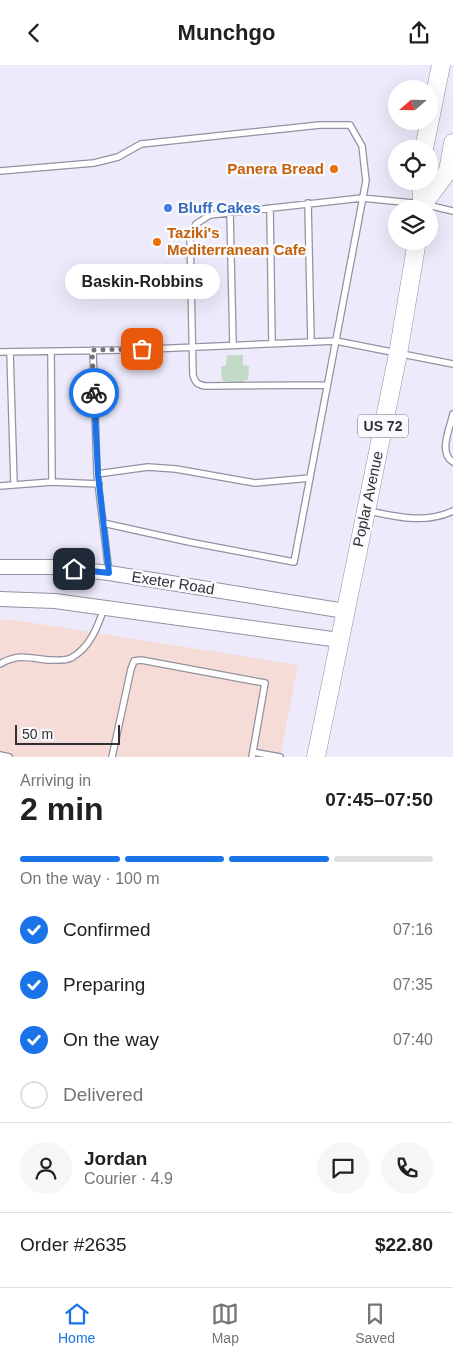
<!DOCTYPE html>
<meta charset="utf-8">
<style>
:root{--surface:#fff;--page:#f6f6f6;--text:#202124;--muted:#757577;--line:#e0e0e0;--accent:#1a73e8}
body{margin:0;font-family:Arial,sans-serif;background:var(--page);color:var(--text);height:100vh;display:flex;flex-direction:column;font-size:19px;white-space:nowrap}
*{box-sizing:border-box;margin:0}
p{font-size:16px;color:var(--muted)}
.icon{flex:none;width:28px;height:28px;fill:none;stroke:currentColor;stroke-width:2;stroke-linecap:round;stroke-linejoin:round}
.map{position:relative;height:692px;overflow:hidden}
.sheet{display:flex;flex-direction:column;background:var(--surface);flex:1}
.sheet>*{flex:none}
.needle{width:32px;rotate:250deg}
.controls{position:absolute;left:388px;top:15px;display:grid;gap:10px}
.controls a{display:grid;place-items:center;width:50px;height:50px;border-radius:50%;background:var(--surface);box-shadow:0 5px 20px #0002;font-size:25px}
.scale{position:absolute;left:15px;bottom:12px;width:105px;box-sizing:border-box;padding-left:5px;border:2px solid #323037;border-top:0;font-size:14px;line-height:18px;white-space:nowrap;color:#323037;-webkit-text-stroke:4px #faf9fd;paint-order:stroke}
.pin{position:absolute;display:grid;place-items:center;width:42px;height:42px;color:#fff;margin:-21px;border-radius:10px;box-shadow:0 2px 8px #0006}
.courier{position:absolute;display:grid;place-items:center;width:50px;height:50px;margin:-25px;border:4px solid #1a73e8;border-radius:50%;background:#fff;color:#222;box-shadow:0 1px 6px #0007}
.bubble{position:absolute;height:35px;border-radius:18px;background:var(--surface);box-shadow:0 5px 20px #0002;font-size:16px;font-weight:700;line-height:35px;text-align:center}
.headline em{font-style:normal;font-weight:700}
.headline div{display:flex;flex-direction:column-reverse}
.headline{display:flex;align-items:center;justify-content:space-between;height:85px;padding:0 20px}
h1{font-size:32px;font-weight:700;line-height:38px}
.bar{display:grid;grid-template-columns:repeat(4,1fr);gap:8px 5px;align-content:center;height:60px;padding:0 20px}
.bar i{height:6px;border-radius:4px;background:var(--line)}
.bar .active{background:var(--accent)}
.bar p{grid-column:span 4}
.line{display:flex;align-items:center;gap:12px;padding:0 20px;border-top:1px solid var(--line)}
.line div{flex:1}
.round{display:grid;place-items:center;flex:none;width:52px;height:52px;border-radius:26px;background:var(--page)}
ol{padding:0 20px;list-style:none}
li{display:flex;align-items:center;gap:15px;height:55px}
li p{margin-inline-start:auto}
li .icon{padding:5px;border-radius:50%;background:var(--accent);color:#fff;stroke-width:4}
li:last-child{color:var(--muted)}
li i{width:28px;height:28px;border:2px solid var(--line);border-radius:50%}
header{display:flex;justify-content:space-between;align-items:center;height:65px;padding:0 20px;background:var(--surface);font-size:22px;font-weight:700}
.dock{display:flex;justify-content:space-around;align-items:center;height:70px;border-top:1px solid var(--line);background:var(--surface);font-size:14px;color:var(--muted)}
.dock a{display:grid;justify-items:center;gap:2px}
.dock .active{color:var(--accent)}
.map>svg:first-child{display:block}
.commercial{fill:#f6dcd6}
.green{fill:#c3dac7}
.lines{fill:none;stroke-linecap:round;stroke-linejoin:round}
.service-casing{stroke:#9491a1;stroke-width:8}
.tertiary-casing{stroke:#9491a1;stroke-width:16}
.primary-casing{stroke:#9491a1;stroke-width:19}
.service{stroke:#fff;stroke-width:5.5}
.tertiary{stroke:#fff;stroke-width:14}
.primary{stroke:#fff;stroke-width:18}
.done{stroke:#73717c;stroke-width:5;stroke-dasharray:0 9}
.route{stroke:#1a73e8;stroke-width:6}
.food-dot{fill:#e8710a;stroke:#faf9fd;stroke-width:2}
.shop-dot{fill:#3f7fe0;stroke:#faf9fd;stroke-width:2}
.labels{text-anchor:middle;stroke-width:5;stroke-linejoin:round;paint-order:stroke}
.shield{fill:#faf9fd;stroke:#6e6c72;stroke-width:1}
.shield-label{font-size:14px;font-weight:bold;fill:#323037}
.food-label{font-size:15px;font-weight:bold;fill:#c56008;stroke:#faf9fd;text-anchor:end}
.shop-label{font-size:15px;font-weight:bold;fill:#366cbe;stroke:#faf9fd;text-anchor:start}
.street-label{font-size:15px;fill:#323037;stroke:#faf9fd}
</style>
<header><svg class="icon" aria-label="back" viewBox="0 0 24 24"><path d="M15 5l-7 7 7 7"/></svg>Munchgo<svg class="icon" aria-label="share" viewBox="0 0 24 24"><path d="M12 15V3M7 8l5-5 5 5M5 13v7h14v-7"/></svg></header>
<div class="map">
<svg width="453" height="692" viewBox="0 0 453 692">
<rect width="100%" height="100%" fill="#edeafb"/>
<path class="commercial" d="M8 554 298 600 280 692H0V555Z"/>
<path class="green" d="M228 290H243V300L249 301 248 314C240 319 231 319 222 315L221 302 226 300 227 291Z"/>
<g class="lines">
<defs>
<path id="service" d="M0 106 94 98 118 92 141 79 320 60H350L362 81 366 116 294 497 189 477 103 458
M308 138 311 277
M270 143 272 278
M230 147 233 280
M93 285 97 409 109 508
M51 286 52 417
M0 287 126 285 336 276 453 299
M10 287 14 419
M327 320 206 321C197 320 195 317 193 310L190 171 196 159 210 150 362 133 423 139 453 146
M453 349C450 363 438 388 453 397
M97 409 148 402 176 404 255 418 310 413
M0 421 52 417 99 419
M368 446C397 452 425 459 453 446
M0 599C18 588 30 593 48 595 54 595 66 596 71 593 90 583 98 561 104 543
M253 687 280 692
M0 690 9 692
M112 692 131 604 134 596 141 595 265 618 252 692"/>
<path id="tertiary" d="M0 502H57L109 508 345 546
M0 534 55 536 339 575"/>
<path id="primary" d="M424 84 441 0
M422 116V143
M423 139 448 106 453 78
M316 692 398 289 417 176"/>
</defs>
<use href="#service" class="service-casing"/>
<use href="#tertiary" class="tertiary-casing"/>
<use href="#primary" class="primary-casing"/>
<use href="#service" class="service"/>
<use href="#tertiary" class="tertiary"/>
<use href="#primary" class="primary"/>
</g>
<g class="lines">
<path class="done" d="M94 328 92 285 142 284"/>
<path class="route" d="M74 504 109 508 98 410 94 328"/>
</g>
<g class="food-dot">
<circle cx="334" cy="104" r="5"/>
<circle cx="157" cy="177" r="5"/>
</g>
<circle class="shop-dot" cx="168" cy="143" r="5"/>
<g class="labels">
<rect class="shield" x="358" y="349.5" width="50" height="23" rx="4"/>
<g class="shield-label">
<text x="383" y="366">US 72</text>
</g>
<g class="food-label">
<text x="324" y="109">Panera Bread</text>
<text x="167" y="173" text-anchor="start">Taziki's<tspan x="167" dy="17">Mediterranean Cafe</tspan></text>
</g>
<g class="shop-label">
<text x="178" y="148">Bluff Cakes</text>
</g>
<g class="street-label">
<text transform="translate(368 434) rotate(-78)" y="5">Poplar Avenue</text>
<text transform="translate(173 518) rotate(9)" y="5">Exeter Road</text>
</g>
</g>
</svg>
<div class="controls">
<a><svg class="needle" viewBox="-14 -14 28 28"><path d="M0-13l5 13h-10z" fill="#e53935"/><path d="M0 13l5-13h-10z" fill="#757577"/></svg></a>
<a><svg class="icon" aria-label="locate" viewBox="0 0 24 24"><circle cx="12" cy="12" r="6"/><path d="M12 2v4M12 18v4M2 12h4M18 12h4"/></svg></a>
<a><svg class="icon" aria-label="layers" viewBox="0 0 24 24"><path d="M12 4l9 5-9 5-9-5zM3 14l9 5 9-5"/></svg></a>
</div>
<div class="scale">50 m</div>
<div class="pin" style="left:142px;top:284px;background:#ea580c"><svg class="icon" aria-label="bag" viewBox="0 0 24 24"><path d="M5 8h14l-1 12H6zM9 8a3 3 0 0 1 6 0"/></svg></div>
<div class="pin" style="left:74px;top:504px;background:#1f2937"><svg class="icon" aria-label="home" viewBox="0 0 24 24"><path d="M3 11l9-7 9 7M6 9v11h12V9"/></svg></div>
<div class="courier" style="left:94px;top:328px"><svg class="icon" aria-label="bike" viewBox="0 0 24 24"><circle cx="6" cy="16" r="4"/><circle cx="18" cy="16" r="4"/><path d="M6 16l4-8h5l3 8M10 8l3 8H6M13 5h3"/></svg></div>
<div class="bubble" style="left:65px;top:199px;width:155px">Baskin-Robbins</div>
</div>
<section class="sheet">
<div class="headline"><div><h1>2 min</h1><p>Arriving in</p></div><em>07:45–07:50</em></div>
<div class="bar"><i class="active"></i><i class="active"></i><i class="active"></i><i></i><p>On the way · 100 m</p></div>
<ol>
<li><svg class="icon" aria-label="check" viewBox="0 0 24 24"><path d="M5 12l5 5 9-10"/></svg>Confirmed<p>07:16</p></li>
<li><svg class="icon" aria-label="check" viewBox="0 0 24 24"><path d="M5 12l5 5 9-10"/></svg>Preparing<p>07:35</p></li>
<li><svg class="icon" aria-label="check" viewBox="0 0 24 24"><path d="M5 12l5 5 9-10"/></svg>On the way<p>07:40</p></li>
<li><i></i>Delivered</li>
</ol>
<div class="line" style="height:90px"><a class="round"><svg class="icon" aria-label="person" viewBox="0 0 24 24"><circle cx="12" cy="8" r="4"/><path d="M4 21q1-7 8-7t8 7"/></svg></a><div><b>Jordan</b><p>Courier · 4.9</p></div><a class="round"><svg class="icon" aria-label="chat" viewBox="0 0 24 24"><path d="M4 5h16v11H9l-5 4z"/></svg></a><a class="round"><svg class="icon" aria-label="phone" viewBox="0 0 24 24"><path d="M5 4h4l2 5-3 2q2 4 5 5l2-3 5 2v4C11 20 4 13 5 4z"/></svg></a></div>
<div class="line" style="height:65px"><div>Order #2635</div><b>$22.80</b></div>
</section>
<nav class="dock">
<a class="active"><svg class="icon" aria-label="home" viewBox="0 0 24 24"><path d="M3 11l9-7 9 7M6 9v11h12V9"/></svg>Home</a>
<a><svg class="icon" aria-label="map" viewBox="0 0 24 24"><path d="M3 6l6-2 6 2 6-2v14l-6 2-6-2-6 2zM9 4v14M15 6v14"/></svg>Map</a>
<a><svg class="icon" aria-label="saved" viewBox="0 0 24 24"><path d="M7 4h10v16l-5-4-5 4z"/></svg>Saved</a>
</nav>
